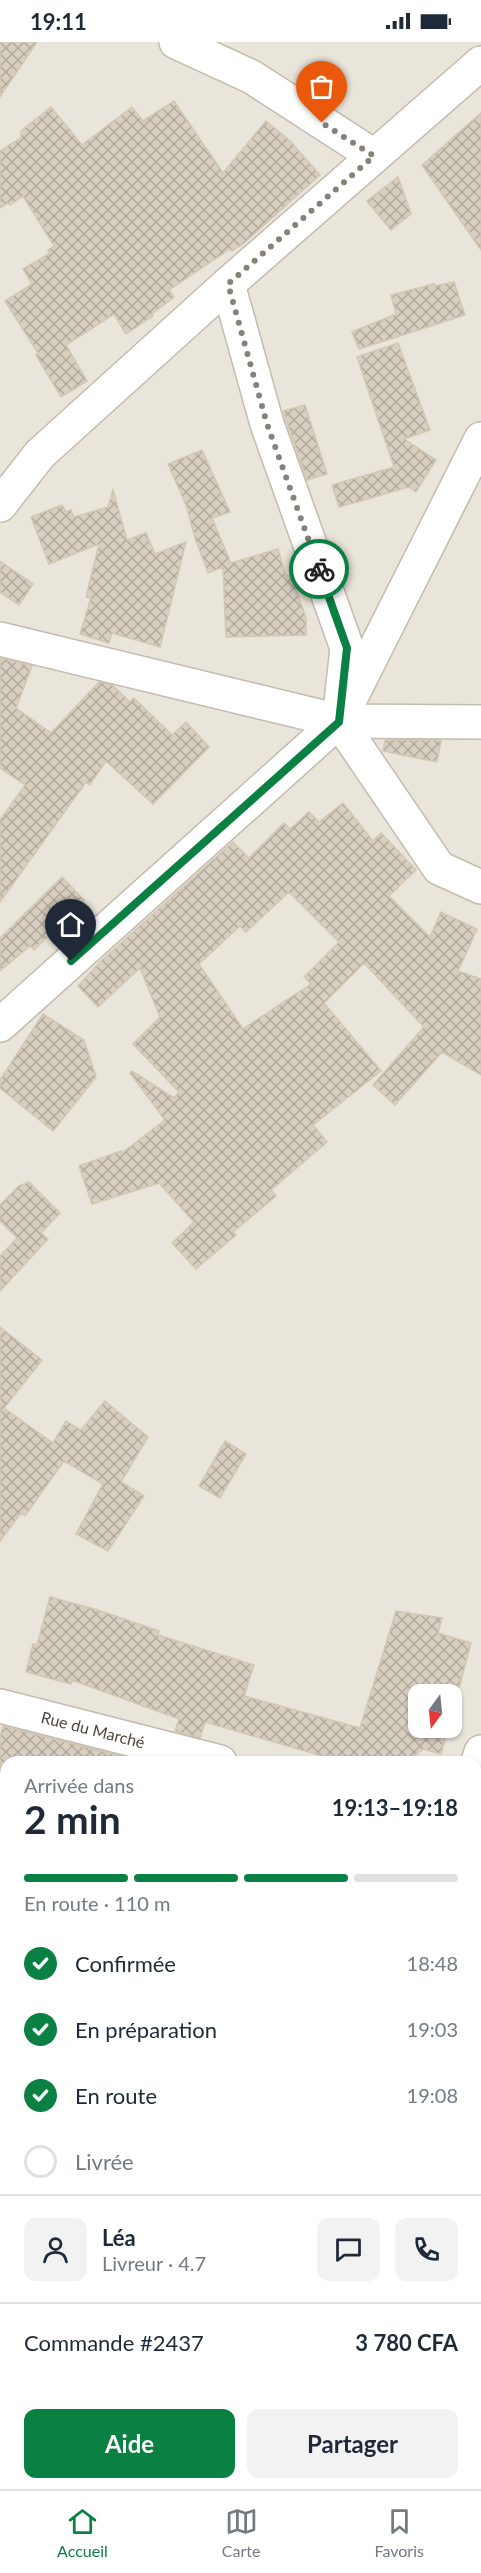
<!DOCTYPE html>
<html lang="fr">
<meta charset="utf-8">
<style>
:root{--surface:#fff;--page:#f2f2f3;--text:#1f2937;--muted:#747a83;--line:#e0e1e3;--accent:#0b8043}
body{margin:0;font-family:Lato,sans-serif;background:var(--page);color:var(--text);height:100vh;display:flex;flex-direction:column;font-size:22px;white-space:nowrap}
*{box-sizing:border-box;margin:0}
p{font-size:20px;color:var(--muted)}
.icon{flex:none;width:33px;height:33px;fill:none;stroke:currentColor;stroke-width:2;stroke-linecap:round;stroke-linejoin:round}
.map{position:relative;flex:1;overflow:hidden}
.sheet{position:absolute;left:0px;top:1714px;width:482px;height:734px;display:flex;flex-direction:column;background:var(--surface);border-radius:18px 18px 0 0;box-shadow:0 2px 4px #0004}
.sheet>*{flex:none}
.needle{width:39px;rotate:195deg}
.controls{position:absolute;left:408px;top:1642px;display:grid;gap:12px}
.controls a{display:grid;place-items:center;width:54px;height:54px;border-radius:12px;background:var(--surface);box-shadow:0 2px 4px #0004;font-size:30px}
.pin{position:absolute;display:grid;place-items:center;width:51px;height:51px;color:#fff;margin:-62px -26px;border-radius:50% 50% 50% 0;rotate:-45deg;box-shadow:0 0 6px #0007}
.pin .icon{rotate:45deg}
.courier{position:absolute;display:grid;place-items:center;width:60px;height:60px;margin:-30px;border:4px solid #0b8043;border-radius:50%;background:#fff;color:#222;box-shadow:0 2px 8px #0007}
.overview em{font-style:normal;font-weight:700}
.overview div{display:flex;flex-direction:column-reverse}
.overview{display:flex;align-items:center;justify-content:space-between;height:102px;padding:0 24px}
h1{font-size:39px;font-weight:700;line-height:45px}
.bar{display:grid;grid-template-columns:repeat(4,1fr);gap:9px 6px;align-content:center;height:72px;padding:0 24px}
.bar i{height:8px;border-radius:4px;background:var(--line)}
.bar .on{background:var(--accent)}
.bar p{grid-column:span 4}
.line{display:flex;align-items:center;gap:15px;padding:0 24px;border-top:2px solid var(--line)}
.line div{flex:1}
.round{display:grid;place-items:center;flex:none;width:63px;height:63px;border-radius:12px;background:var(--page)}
ol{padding:0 24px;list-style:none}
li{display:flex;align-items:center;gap:18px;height:66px}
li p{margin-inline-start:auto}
li .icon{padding:6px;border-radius:50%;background:var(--accent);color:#fff;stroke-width:4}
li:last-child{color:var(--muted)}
li i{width:33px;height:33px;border:3px solid var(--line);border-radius:50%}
.cta{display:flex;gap:12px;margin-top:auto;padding:12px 24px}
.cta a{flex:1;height:69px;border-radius:12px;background:var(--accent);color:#fff;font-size:24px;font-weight:700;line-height:69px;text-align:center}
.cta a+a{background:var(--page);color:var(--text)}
.status{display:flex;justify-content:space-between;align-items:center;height:42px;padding:0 30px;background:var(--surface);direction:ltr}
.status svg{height:16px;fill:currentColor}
.menu{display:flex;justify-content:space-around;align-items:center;height:84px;border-top:2px solid var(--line);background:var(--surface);font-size:16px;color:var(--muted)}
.menu a{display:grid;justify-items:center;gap:3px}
.menu .on{color:var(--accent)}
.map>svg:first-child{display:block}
.residential{fill:#eae5da;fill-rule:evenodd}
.building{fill:url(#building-cross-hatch);stroke:#d3c7b4;stroke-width:1.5;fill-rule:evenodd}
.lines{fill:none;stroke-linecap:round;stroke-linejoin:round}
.street-casing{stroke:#c2bbae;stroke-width:36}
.street{stroke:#fff;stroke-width:33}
.done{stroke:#878178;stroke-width:6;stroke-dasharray:0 10.8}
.route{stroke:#0b8043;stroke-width:8}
.labels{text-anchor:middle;stroke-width:4.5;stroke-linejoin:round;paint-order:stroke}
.street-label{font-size:16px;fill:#4b4439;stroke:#fff}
</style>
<div class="status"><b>19:11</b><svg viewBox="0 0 49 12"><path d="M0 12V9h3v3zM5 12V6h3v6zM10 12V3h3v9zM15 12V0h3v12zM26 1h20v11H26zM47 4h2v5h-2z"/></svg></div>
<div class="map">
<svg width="481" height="2447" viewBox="0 0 481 2447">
<defs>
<pattern id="building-cross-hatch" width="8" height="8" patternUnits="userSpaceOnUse" patternTransform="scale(1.5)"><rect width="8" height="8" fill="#d8cfc1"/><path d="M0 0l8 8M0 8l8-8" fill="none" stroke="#b1aa9e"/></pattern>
</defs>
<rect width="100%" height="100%" fill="#f6f3ec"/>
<path class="residential" d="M0 0H481V2447H0ZM418 1653H452V1686H418ZM6 1720H476V2442H6Z"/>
<path class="building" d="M0 0H37L0 55Z
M174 59 223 131 266 79 290 99 320 133 244 201 232 209 230 207 169 248 174 255 152 272 153 274 126 292 114 272 66 303 87 339 61 355 36 313 38 311 5 259 32 242 23 227 50 211 48 208 54 204 23 154 10 163 8 161 0 166V109L21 96V89L51 65 82 103 132 65 143 79Z
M481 71V208L422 123Z
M398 135 411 172 391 188 367 159Z
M454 240 465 273 359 307 352 290 396 272 391 253 434 242 435 244Z
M398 301 430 388 404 397 436 418 416 450 409 445 339 465 332 443 394 425 357 315Z
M305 363 327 432 307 438 283 369Z
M202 408 230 470 212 476 231 521 278 507 286 534 291 533 306 576V593L226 595 223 525 208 531 195 496 186 463 168 422Z
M113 448 127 498 146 491 155 512 186 500 160 605 112 591 109 601 80 592 91 556 86 555 99 502 49 522 31 475 62 463 66 470 71 468 74 475 108 465Z
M0 519 33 542 19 563 0 550Z
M0 616 32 624 16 666 51 691 99 640 112 643 130 660 134 656 172 693 186 680 209 705 153 762 106 719 90 743 86 740 0 860V778L25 743 0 726Z
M385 698H441L437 720 383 709Z
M343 761 373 799 381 791 416 828 389 854 430 895 441 870 477 887 458 929 481 937V1033L442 1010 395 1063 373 1043 424 985 364 921 324 961 381 1029 313 1083 327 1100 271 1148 276 1154 233 1190 236 1193 196 1227 172 1201 194 1180 159 1141 92 1162 79 1124 121 1109 122 1111 165 1078 130 1031 132 1029 174 1056 179 1050 133 1002 160 975 140 926 98 965 78 944 101 919 233 800 249 816 284 781 290 787 309 770 319 780ZM289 850 339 900 304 935 311 942 243 987 199 922 240 884 246 890Z
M62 835 84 858 34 908 30 904 0 929V896Z
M43 972 84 998 96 1035 53 1089 0 1046V1038Z
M29 1140 60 1171 41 1191 48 1197 0 1249V1214L17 1196 0 1179V1163L19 1144Z
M0 1285 42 1318 4 1366 53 1401 66 1379 81 1388 105 1359 148 1395 121 1440 144 1454 108 1509 76 1492 103 1442 64 1419 25 1474 21 1471 0 1499Z
M225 1399 246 1412 220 1456 199 1444Z
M50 1555 98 1568 159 1589 158 1593 254 1623 244 1654 360 1686 396 1569 442 1576 438 1591 471 1601 452 1673V1653H418V1686H448L441 1712 423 1707 407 1720 319 1713 205 1680 200 1696 175 1689 179 1677 72 1638 71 1642 26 1630 33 1602 37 1603Z
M3 1684 140 1719V1720H42L20 1714 17 1720H6V1744L0 1757V1695Z"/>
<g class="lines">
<defs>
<g id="street">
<path d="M176 0 252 35 374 114"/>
<path d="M228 242 267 382 347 606 339 679 439 826 481 845"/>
<path d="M0 463 40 412 228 242 481 21"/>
<path d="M0 597 339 679 481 680"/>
<path d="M0 983 339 679 481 397"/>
<path id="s1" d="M0 1664 220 1720"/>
<path d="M476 1727 481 1710"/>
<path d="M476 1794 481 1796"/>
<path d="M172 2447 174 2442"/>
</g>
</defs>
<use href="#street" class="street-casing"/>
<use href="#street" class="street"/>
</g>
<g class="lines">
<path class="done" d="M319 527 267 382 228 242 374 114 322 81"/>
<path class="route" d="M71 919 339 680 347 606 319 527"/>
</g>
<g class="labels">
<g class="street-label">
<text dy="6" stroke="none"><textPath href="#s1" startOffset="96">Rue du Marché</textPath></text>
</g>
</g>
</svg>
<div class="controls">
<a><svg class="needle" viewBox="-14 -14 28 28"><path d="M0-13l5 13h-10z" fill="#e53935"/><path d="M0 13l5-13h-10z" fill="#747a83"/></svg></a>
</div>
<div class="pin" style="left:322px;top:81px;background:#ea580c"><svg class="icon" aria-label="bag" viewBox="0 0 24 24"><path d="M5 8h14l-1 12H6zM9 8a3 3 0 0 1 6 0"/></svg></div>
<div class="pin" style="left:71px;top:919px;background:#1f2937"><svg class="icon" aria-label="home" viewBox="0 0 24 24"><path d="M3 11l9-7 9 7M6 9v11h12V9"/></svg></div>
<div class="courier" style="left:319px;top:527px"><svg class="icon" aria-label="bike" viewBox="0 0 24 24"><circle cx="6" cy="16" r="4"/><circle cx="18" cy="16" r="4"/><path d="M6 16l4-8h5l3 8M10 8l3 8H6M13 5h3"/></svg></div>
<section class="sheet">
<div class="overview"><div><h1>2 min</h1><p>Arrivée dans</p></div><em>19:13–19:18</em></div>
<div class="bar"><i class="on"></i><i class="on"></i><i class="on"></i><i></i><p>En route · 110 m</p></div>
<ol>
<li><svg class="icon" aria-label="check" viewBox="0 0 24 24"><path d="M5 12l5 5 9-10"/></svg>Confirmée<p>18:48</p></li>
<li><svg class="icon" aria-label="check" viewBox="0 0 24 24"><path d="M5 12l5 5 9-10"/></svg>En préparation<p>19:03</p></li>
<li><svg class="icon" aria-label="check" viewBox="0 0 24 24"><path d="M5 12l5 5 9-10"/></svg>En route<p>19:08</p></li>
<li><i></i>Livrée</li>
</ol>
<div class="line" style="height:108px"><a class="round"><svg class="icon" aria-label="person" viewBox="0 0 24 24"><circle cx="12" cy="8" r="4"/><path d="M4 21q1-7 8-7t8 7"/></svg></a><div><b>Léa</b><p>Livreur · 4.7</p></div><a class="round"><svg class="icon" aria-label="chat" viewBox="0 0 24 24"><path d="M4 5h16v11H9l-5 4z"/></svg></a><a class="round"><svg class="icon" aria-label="phone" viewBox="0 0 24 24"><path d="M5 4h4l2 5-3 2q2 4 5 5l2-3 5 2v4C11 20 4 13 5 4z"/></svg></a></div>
<div class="line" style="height:78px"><div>Commande #2437</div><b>3 780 CFA</b></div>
<div class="cta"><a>Aide</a><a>Partager</a></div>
</section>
</div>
<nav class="menu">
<a class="on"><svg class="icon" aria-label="home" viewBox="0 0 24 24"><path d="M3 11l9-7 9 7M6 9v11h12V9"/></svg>Accueil</a>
<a><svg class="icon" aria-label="map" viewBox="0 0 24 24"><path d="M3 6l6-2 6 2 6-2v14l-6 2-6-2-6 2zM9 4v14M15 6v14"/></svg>Carte</a>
<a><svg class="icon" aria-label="saved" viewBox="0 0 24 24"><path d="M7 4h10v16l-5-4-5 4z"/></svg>Favoris</a>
</nav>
